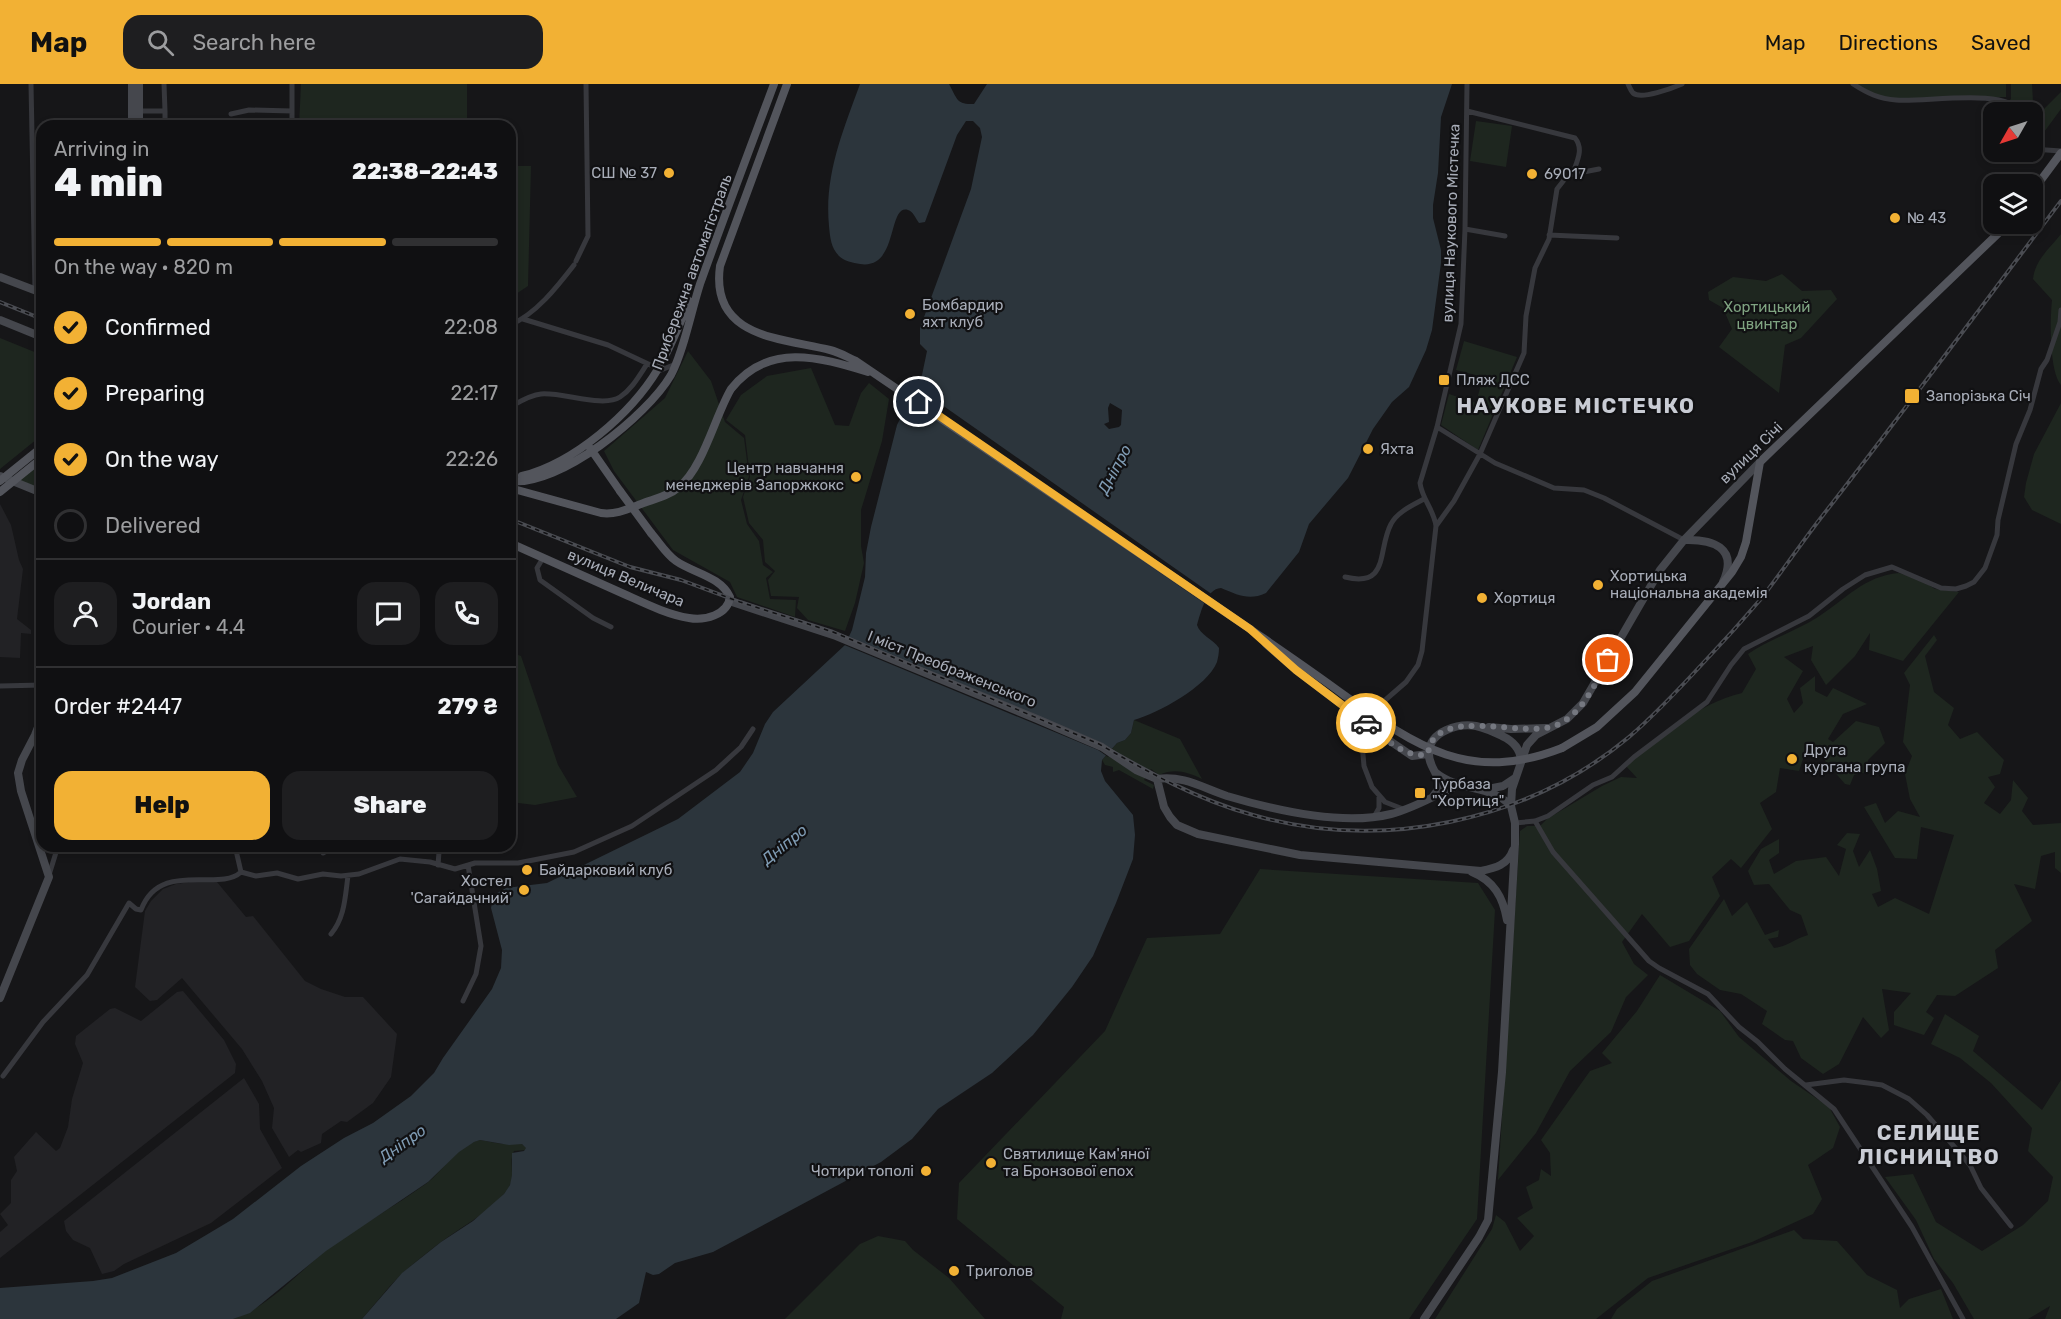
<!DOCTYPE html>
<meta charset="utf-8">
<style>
:root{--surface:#101012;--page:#1e1e20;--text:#f1f3f6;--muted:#9c9d9f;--line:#303032;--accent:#f2b134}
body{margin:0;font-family:Rubik,sans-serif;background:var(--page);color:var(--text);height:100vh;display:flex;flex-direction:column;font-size:22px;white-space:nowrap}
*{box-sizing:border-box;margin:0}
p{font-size:20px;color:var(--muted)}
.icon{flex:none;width:33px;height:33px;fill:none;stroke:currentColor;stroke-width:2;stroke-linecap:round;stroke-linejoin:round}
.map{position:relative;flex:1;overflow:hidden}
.side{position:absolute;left:36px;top:36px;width:480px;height:732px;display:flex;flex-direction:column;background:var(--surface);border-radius:18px;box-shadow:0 3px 9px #0003,0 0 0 2px var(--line)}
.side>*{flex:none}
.needle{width:39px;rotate:231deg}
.tools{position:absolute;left:1983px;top:18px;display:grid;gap:12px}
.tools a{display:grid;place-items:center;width:60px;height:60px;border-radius:12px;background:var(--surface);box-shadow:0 3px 9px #0003,0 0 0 2px var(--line);font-size:30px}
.pin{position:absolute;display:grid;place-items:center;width:51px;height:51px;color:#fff;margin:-26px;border:3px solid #fff;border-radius:50%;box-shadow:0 2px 6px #0007}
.courier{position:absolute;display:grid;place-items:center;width:60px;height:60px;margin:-30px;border:4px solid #f2b134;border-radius:50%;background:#fff;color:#222;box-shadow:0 2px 8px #0007}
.summary em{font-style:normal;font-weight:800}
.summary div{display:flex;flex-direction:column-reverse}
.summary{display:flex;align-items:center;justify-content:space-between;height:102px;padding:0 18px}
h1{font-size:39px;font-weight:800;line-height:45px}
.bar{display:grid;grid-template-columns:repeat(4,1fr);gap:9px 6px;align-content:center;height:72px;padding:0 18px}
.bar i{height:8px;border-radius:4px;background:var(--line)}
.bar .active{background:var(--accent)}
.bar p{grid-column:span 4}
.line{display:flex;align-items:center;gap:15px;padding:0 18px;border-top:2px solid var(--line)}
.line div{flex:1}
.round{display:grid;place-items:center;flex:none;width:63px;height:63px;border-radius:18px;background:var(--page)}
ol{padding:0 18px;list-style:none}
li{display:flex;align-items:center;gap:18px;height:66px}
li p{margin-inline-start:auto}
li .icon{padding:6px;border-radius:50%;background:var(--accent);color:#111;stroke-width:4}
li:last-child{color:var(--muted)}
li i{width:33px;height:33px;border:3px solid var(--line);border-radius:50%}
.primary-button{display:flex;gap:12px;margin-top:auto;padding:12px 18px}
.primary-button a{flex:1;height:69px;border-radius:18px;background:var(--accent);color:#111;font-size:24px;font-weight:800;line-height:69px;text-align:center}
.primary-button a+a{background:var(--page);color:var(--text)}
header{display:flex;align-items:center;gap:36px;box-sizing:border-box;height:84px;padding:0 30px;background:var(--accent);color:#111}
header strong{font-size:28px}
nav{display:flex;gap:33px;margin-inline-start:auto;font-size:21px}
.search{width:420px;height:54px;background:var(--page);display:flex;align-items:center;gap:15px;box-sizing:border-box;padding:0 21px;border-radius:18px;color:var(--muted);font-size:22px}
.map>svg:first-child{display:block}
.built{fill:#222225}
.green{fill:#1e261f}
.water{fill:#2c353c;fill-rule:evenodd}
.pier{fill:#161618}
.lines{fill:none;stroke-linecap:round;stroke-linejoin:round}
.street{stroke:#37383d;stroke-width:5}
.secondary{stroke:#45474d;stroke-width:8}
.primary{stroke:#53555c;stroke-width:8}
.rail-casing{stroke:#4a4c52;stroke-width:4}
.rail{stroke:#111113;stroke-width:1.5;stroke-dasharray:4.5;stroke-linecap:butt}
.secondary-bridge{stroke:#45474d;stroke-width:8}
.primary-bridge{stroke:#53555c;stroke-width:8}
.done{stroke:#757880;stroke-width:6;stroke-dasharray:0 10.8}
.route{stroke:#f2b134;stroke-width:8}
.poi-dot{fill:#f2b134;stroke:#111113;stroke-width:2}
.labels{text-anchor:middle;stroke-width:4.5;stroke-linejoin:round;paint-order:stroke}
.poi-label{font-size:15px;fill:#a8adb8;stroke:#111113;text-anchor:start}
.street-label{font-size:15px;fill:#a8adb8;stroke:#111113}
.park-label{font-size:15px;fill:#7fa381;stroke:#111113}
.water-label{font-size:16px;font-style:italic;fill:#7f9bb3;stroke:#111113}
.district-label{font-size:21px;font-weight:bold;letter-spacing:1.5px;fill:#c9ccd4;stroke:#111113}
</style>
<header>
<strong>Map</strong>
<div class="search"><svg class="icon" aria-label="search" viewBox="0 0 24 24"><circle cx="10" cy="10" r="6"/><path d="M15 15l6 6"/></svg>Search here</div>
<nav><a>Map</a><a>Directions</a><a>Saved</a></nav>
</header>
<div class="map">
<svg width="2061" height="1235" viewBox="0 0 2061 1235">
<rect width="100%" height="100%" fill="#161618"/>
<path class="built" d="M0 420 11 441 19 476 23 485 17 535 31 546V550L21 549 20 574 0 573Z
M197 797 217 798 246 833 253 832 305 897 321 905 345 913H363L397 950 391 993 373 1019 347 1038 341 1037 322 1050 321 1059 301 1068 298 1066 289 1073 272 1044 274 1024 262 997 242 965 182 894 157 916 150 917 135 903 145 827 151 817 163 805 176 800Z
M183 907 224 956 236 980 235 989 0 1174V1148L8 1141 0 1130 11 1119V1096L17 1087 14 1073 36 1048 56 1067 60 1064 68 1043 72 1015 83 979 75 960 76 952 110 925 115 924 141 937 177 908Z
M244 994 259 1020 260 1045 282 1084 211 1139 124 1180 114 1187 102 1190 90 1164 73 1156 66 1147 64 1137Z"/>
<path class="green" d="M301 0H467V42H299Z
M1856 0H2006V13L1893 15 1871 9Z
M2011 0H2032L2034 35 2061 8V25L2036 59 2033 60 2032 28H1999V25L2011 15Z
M1476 37 1512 42 1506 83 1470 77Z
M510 82H531L528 202 510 214Z
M2061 150V301C2049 287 2050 235 2052 216L2033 195C2035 176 2050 164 2061 150Z
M1782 190 1802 207 1831 206 1837 215 1801 254 1785 261 1779 309 1719 263 1732 245 1723 224 1709 216 1708 208 1733 193 1766 197Z
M0 254 42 271V351L0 385Z
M1464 257 1517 273 1478 366 1441 341 1449 310 1476 319 1483 293 1456 286Z
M688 267 711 297 725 338 744 354 749 392 741 416 747 440 759 457 763 481 773 488 766 494 770 515 796 516 795 533 737 513 730 498 673 466 614 387 604 367 665 314Z
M811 284 835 341 849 342 861 309 869 299 889 315 882 357 861 426V462L864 479 855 519 845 547 808 536 797 524 799 513 771 512 768 496 775 487 765 478 763 456 749 439 743 413 750 393 745 351 726 336 741 311 767 292Z
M2061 319V440L2032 426 2024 413 2026 399 2034 370Z
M42 374V409L13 397Z
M1899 489 1920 495 1935 505 1959 508 1903 577 1869 566 1870 549 1855 572 1826 601 1811 576 1813 562 1784 573 1803 587 1787 615 1794 629 1803 619 1800 604 1815 592V607L1827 613 1833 604 1867 620 1843 630 1828 655 1833 658 1856 637 1879 643 1885 659 1868 676 1867 688 1854 691 1850 701 1845 700 1825 677 1824 664 1808 660 1799 687 1780 684 1776 708 1760 719 1772 745 1741 784 1731 775 1712 793 1720 812 1689 857 1670 863 1642 830 1622 858 1634 880 1648 891 1626 913 1611 948 1570 987 1536 1049 1498 1096 1520 747 1527 742H1540L1547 735 1602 702 1621 693 1637 694 1625 681C1662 653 1696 620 1742 609L1756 585 1748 570C1770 555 1796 547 1818 533 1846 515 1864 492 1899 489Z
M510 550 518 571 521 572 558 681 577 713 535 721 510 718Z
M1934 551 1937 556 1925 572 1934 608 1954 624 1948 641 1960 655 1977 648 2004 676 2000 690 1988 693 1995 703 1984 719 2000 730 2011 716 2013 696 2028 714 2022 727 2033 741 2061 739V789L2055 784V768L2041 772 2035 805 2014 800 2032 837 1995 866 1998 884 1955 912 1937 911 1926 928 1934 934 1924 951 1894 941V928L1911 909 1882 905 1889 946 1881 954 1863 933 1839 980 1823 990 1801 974 1793 957 1785 956 1762 940 1767 927 1741 910 1720 906 1697 890 1690 881 1689 865 1724 815 1732 832 1747 818 1765 851 1779 846 1778 853 1768 855 1774 864C1789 862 1794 855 1808 851L1801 831 1790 826 1769 800 1754 801 1748 787 1761 765 1779 755V769L1769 776 1774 790 1796 777 1826 773 1839 792 1846 765 1837 761 1847 749 1860 750 1853 767 1859 783 1870 766 1877 785 1881 807 1872 810 1878 823 1895 814 1929 830 1954 751 1921 743 1917 775 1895 774 1864 723 1876 719 1885 739 1898 727 1920 733 1910 715 1905 690 1912 672 1903 658 1910 601 1904 589Z
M1134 636 1180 655 1202 695C1187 688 1175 684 1159 691L1151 685 1144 696 1154 701 1153 705 1119 686 1113 688V683L1105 681 1102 676 1117 659 1125 656 1131 649Z
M1260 785 1478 799 1495 826 1477 1135 1409 1235H1061L1064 1223 957 1135 959 1099 1105 947 1147 854 1220 850Z
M1660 891 1720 927 1739 953 1791 997 1829 1023 1840 1043 1833 1064 1808 1081 1822 1115 1813 1130 1752 1158 1648 1194 1596 1235H1435L1492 1145 1496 1131 1505 1138 1520 1167 1534 1152 1517 1134 1533 1124 1526 1103 1539 1096 1541 1085 1551 1092 1550 1069 1541 1056 1590 987 1612 979 1602 969 1637 927Z
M1945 930 1979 952 1973 967 2042 1026 2061 996V1235H2045L2050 1222 2028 1235H1974L1953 1199 1934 1175 1916 1136 1885 1093 1913 1090 1936 1138 1982 1167 2023 1141 2048 1117 2053 1093 2028 1067 2032 1044 1991 999 1960 974 1931 960Z
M480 1056 502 1060H522L527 1064V1066L514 1067C508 1078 516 1091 509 1103 497 1124 461 1143 441 1158 431 1165 422 1173 412 1181 393 1196 378 1217 362 1235H233C269 1222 295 1192 324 1168 357 1143 394 1123 427 1099 444 1086 457 1061 480 1056Z
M1794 1146 1803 1155 1837 1157 1867 1191 1897 1206 1900 1224 1909 1215 1941 1205 1953 1235H1611L1617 1225 1652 1197Z
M878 1152 905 1157 913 1166 949 1194 985 1235H785L860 1160Z"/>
<path class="water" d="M860 0H949C957 14 956 21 974 20L987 0H1452L1441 33 1438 89 1433 121V134L1441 166V179L1432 246 1426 266 1409 303 1392 318 1373 345 1348 394 1309 440 1299 468 1266 509C1249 517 1238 511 1221 504 1206 505 1201 528 1197 541 1200 551 1213 555 1219 564 1219 569 1218 574 1217 578 1207 603 1158 629 1134 636L1131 649 1125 656 1117 659 1102 676 1101 687 1105 697 1133 731 1135 751 1133 775 1116 819 1093 872 1072 903 1033 951 992 989 938 1025 912 1055 881 1078 713 1168 675 1179 659 1190 653 1191 646 1188 639 1219 616 1235H362L402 1189 441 1158 473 1137 504 1110 510 1101 512 1091V1069L524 1067 526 1064 522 1060 509 1061 480 1056 474 1058 459 1068 428 1098 326 1167 250 1229 233 1235H0V1204L93 1197 112 1194 176 1169 233 1135 301 1082 344 1054 373 1039 411 1012 434 989 443 974 492 905 501 884 502 866 491 824 493 815 497 809 506 804 547 799 678 735 740 688 753 669 765 640 773 628 845 561 852 546 858 522 865 493 866 469 871 443 897 341 922 291 927 267 920 260V244L971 105 982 53 980 44 973 37H966L957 51 925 138 919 139C916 135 913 127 908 126 887 120 899 186 860 180 853 179 844 177 839 172 831 164 830 153 829 142 824 91 843 47 860 0ZM1110 319 1122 326 1121 341 1119 343 1109 345 1104 340 1109 338 1108 324Z"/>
<path class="pier" d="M913 303 935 316 1213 511 1207 521 907 315Z
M846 552 1100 658 1114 666 1108 673 1098 666 842 560Z"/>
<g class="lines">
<path class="street" d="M31 0 35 206
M292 0V42
M1628 0C1629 2 1631 7 1633 9 1641 16 1673 4 1682 0
M1853 0C1867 9 1879 15 1896 16 1921 19 2008 3 2020 28
M139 27H165L164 0
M165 27V42
M1467 27 1575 54C1584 65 1577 77 1573 89
M231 30 249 26 292 27
M2032 65 2061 67
M1465 145 1505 152
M1549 151 1617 154
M576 177 588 152 586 0
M523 235 608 261 661 286 676 280
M510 241C536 230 557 203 574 181
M510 323C519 318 530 311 541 310 563 308 603 324 620 313 632 305 639 292 647 280
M1437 343 1495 379 1554 404 1584 406 1604 414 1684 456
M1436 442 1454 417 1480 370 1524 269 1526 232 1535 184 1549 155 1557 105 1568 91 1599 85
M543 474 537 484 540 496 593 534 611 543
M1345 493C1390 504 1377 466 1391 440 1397 428 1413 421 1424 415
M0 602 42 601
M1403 725 1385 718 1372 703 1364 682 1362 659 1369 638 1374 629 1383 618 1406 598 1418 581 1422 567 1436 442C1434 426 1422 415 1420 399L1437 343 1461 240 1465 145 1467 0
M1374 733 1379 724V713
M1535 737 1553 768 1649 877 1659 884 1708 910 1739 943 1758 958 1785 985 1834 1025 1912 1143 1963 1235
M1515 739 1535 737 1548 732 1593 701 1612 693 1634 673 1707 618 1731 581 1744 565 1809 532 1843 505 1865 491 1892 483 1941 504 1956 505 1966 502 1974 498 1985 484 1997 451 1998 436 2016 360 2030 326 2041 285 2047 276 2060 238 2061 226
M434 762 439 768 438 781
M323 769 335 762
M241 788 256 792 277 789 298 795 323 790 341 792 359 790 400 775 430 778 455 785 475 779H518L574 768 632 742 716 686 741 663 753 645
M49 791 58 762
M331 850C345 833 345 813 348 792
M463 917 476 890 481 862 468 781
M3 992 43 938 87 891 129 819 136 825 141 826C160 775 219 809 241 788L235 762
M1806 1001 1844 996 1868 999 1882 1001 1909 1015 1927 1031 1970 1081 1981 1104 2011 1142"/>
<path class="secondary" d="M132 0V42
M139 0V42
M0 193 42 209
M0 236 42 253
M0 392 42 409
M1684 456C1712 455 1739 463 1723 498
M729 517 836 552 1037 635 1102 663 1136 686 1157 695
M1489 643 1511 645 1546 644
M1390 657 1412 672 1428 670
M1435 688C1458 708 1491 700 1511 722
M1157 695 1164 723 1170 733 1177 741 1198 750 1300 771 1481 787C1495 784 1508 781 1513 766
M1157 695C1183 691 1203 704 1227 712 1274 726 1343 742 1391 730 1415 724 1437 710 1459 701
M1488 705 1503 702 1515 694
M1434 711C1448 696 1427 685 1429 668 1430 647 1459 639 1476 642 1485 644 1494 648 1502 652 1513 657 1520 664 1521 676
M1472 788C1494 797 1503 813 1507 836
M0 914 49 793 21 707 18 689 22 676 35 651 42 633
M1424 1235 1479 1153 1488 1136 1502 988 1515 760V739L1511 722 1512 705 1527 661 1536 651 1567 635 1583 619 1660 486 1684 456 1760 378"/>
<path class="primary" d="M787 0 720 182C710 254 781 254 830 266 839 268 847 273 856 277L1250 545
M2032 108 2061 69
M590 364 620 407
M522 392C574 379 631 330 658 285 670 264 680 240 689 217
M0 397 42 363
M510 397C559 403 647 332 671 291 684 266 691 228 700 200 724 133 749 67 774 0
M510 404 601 429C616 431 628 425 641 420 654 415 669 412 679 403 703 384 715 332 731 305 768 258 819 273 868 288
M0 408 42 374
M510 459C548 476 586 493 624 510 644 519 668 531 689 534 704 537 728 531 730 513 720 492 693 489 676 477 666 470 659 458 651 449
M1562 664 1597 643 1635 608 1732 488 1741 473 1746 458 1760 378 2008 140"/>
<defs>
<path id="rail" d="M0 218 42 235
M510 435 630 483 681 496 740 518 833 548 1099 660C1148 688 1198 716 1253 731 1381 768 1527 738 1629 653 1656 630 1681 603 1705 577 1724 557 1742 537 1760 516 1781 489 1800 461 1820 435 1902 330 1981 223 2061 117"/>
</defs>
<use href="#rail" class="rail-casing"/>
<use href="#rail" class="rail"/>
<path class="secondary-bridge" d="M1266 560 1296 586 1390 657"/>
<path class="primary-bridge" d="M620 407 651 449
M1250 545C1282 567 1313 588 1344 611 1417 663 1470 700 1562 664"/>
</g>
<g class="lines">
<path class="done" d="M1366 639C1383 652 1405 676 1428 670 1434 619 1525 656 1557 641 1583 629 1595 600 1608 576"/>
<path class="route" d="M919 318 1250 545 1296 586 1366 639"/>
</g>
<g class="poi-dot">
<circle cx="669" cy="89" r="6"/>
<circle cx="1532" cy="90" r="6"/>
<circle cx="1895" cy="134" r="6"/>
<circle cx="910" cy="230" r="6"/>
<rect x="1438" y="290" width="12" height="12" rx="3"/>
<rect x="1904" y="304" width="16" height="16" rx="3"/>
<circle cx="1368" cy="365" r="6"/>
<circle cx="856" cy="393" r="6"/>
<circle cx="1598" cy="501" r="6"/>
<circle cx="1482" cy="514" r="6"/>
<circle cx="1792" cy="675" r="6"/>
<rect x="1414" y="703" width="12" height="12" rx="3"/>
<circle cx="527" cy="786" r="6"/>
<circle cx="524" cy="806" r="6"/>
<circle cx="991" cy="1079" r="6"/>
<circle cx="926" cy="1087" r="6"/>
<circle cx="954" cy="1187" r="6"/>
</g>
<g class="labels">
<g class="poi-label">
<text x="657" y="94" text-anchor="end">СШ № 37</text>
<text x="1544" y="95">69017</text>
<text x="1907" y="139">№ 43</text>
<text x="922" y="226">Бомбардир<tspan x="922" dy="17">яхт клуб</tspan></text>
<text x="1456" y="301">Пляж ДСС</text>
<text x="1926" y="317">Запорізька Січ</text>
<text x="1380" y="370">Яхта</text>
<text x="844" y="389" text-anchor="end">Центр навчання<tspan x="844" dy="17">менеджерів Запоржкокс</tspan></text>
<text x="1610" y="497">Хортицька<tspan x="1610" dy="17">національна академія</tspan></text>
<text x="1494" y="519">Хортиця</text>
<text x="1804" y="671">Друга<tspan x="1804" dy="17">кургана група</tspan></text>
<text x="1432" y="705">Турбаза<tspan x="1432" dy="17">"Хортиця"</tspan></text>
<text x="539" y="791">Байдарковий клуб</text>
<text x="512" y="802" text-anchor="end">Хостел<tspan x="512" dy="17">'Сагайдачний'</tspan></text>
<text x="1003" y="1075">Святилище Кам'яної<tspan x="1003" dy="17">та Бронзової епох</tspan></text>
<text x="914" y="1092" text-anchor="end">Чотири тополі</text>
<text x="966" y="1192">Триголов</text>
</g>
<g class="street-label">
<text transform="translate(1451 139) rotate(-88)" y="5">вулиця Наукового Містечка</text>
<text transform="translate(692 188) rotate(-70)" y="5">Прибережна автомагістраль</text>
<text transform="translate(1751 369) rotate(-44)" y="5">вулиця Січі</text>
<text transform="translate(626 494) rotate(23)" y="5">вулиця Величара</text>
<text transform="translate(952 585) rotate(22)" y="5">I міст Преображенського</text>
</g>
<g class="park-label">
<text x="1767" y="228">Хортицький<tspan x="1767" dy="17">цвинтар</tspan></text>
</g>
<g class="water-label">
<text transform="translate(1114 385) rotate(-62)" y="6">Дніпро</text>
<text transform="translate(784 760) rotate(-39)" y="6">Дніпро</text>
<text transform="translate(402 1059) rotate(-35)" y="6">Дніпро</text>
</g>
<g class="district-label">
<text x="1576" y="329">НАУКОВЕ МІСТЕЧКО</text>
<text x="1929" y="1056">СЕЛИЩЕ<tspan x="1929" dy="24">ЛІСНИЦТВО</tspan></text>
</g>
</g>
</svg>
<div class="tools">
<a><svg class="needle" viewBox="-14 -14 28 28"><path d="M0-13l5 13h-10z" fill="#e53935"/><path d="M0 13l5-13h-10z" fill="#9c9d9f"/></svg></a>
<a><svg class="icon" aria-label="layers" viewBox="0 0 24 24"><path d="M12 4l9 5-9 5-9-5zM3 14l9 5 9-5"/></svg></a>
</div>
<div class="pin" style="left:1608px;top:576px;background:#ea580c"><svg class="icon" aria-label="bag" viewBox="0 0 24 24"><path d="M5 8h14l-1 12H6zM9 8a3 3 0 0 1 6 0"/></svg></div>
<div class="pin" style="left:919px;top:318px;background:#1f2937"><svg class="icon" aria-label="home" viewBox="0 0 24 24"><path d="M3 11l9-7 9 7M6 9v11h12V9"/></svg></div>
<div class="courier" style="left:1366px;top:639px"><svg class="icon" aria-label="car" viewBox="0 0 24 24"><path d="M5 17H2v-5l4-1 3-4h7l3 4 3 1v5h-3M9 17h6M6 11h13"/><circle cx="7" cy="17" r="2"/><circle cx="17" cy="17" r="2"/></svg></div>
<section class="side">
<div class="summary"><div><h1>4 min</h1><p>Arriving in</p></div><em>22:38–22:43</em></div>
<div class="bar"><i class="active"></i><i class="active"></i><i class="active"></i><i></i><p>On the way · 820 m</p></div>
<ol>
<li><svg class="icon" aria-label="check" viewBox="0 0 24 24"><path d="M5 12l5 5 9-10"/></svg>Confirmed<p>22:08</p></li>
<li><svg class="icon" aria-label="check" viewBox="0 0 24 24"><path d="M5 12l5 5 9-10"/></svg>Preparing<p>22:17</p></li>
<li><svg class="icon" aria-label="check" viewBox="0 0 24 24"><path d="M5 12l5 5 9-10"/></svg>On the way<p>22:26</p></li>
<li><i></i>Delivered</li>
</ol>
<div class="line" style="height:108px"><a class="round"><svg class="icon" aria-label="person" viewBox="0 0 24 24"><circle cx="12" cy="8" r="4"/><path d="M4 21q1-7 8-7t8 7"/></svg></a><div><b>Jordan</b><p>Courier · 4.4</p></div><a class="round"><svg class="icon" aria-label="chat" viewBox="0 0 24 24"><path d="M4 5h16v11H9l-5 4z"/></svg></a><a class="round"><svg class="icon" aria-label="phone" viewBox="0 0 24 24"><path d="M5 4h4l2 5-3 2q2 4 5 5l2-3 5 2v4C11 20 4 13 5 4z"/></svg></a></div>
<div class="line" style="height:78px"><div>Order #2447</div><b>279 ₴</b></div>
<div class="primary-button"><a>Help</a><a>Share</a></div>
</section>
</div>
